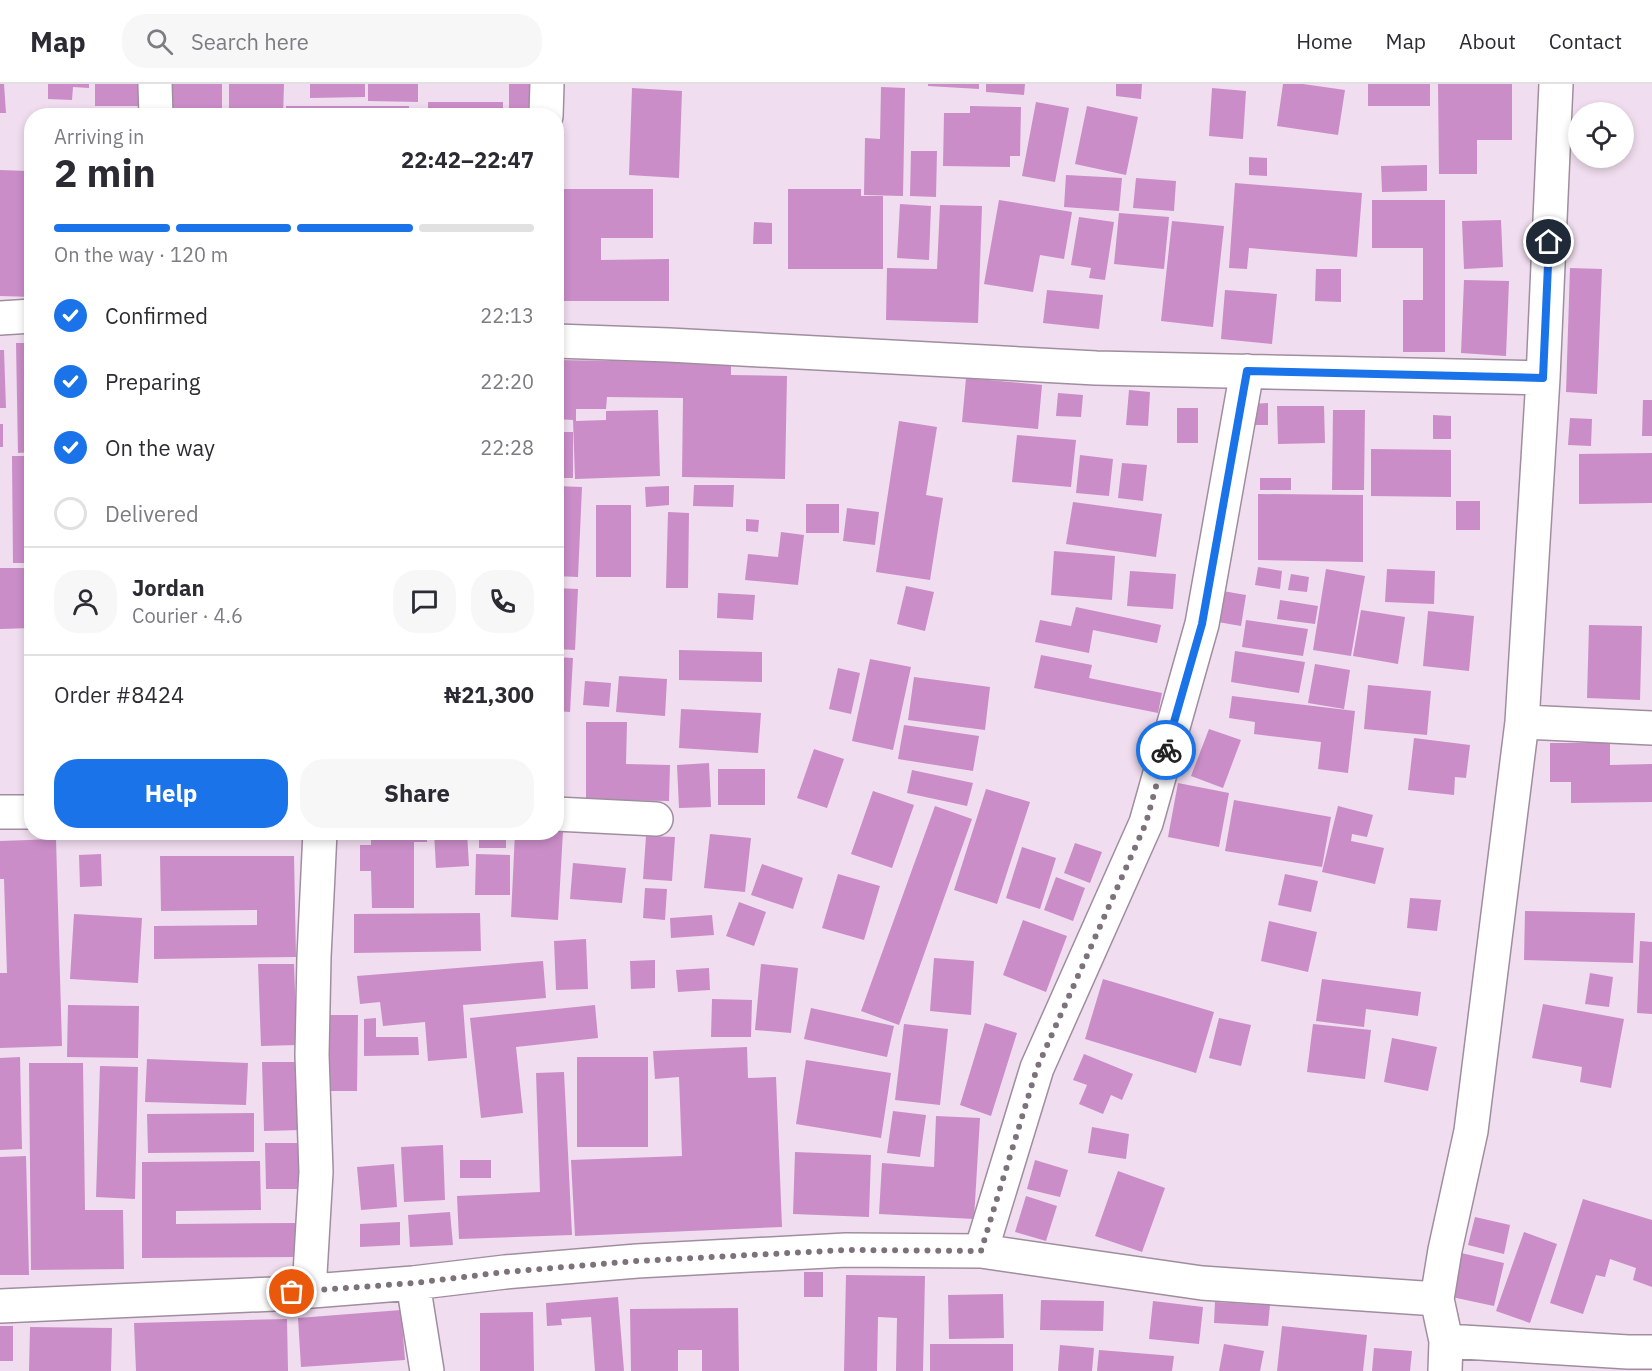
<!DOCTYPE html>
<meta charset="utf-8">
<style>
:root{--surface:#fff;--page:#f7f7f7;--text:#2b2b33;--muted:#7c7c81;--line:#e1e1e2;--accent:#1a73e8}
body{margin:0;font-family:"IBM Plex Sans",sans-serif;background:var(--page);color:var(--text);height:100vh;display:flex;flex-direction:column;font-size:22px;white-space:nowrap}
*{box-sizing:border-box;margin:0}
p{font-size:20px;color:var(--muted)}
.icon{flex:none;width:33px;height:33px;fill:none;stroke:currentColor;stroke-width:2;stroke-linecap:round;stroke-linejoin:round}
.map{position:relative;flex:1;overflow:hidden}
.drawer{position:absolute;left:24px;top:24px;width:540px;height:732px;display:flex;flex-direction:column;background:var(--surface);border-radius:24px;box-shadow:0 3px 9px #0003}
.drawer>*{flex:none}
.fabs{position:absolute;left:1568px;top:18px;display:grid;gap:12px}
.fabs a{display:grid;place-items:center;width:66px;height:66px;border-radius:50%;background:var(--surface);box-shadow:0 3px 9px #0003;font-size:30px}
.pin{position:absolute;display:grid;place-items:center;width:51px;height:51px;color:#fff;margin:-26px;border:3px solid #fff;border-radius:50%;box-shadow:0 2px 6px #0007}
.courier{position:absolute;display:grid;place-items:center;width:60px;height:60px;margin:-30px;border:4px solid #1a73e8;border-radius:50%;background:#fff;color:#222;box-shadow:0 2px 8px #0007}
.overview em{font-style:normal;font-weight:800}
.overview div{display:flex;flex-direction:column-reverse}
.overview{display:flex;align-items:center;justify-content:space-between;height:102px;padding:0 30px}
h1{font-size:39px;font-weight:800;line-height:45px}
.bar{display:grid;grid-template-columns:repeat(4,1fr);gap:9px 6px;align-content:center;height:72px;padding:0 30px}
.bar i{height:8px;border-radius:4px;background:var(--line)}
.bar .current{background:var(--accent)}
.bar p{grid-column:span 4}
.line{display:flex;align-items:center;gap:15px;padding:0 30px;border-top:2px solid var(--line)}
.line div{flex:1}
.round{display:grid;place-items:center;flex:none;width:63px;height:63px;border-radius:24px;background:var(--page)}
ol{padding:0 30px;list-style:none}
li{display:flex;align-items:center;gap:18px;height:66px}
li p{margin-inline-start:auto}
li .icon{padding:6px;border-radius:50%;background:var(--accent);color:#fff;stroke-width:4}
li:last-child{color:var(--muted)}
li i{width:33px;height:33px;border:3px solid var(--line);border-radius:50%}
.primary-button{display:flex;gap:12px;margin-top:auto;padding:12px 30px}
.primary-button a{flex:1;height:69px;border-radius:24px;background:var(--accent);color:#fff;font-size:24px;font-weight:800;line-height:69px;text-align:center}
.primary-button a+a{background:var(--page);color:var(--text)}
header{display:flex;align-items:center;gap:36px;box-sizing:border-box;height:84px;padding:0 30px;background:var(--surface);border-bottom:2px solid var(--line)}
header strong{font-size:28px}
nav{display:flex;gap:33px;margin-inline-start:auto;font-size:21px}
.search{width:420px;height:54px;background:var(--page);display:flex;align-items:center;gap:15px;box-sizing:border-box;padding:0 21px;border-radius:24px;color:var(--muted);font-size:22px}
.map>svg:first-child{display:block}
.building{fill:#ca8dc8}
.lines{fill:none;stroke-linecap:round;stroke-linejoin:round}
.minor-casing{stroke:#a08e9f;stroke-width:36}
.minor{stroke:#fff;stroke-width:33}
.done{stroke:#7d717c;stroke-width:6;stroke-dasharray:0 10.8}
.route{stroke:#1a73e8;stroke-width:8}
</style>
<header>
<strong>Map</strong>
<div class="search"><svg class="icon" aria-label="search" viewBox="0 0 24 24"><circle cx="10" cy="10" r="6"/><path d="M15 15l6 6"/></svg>Search here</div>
<nav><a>Home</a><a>Map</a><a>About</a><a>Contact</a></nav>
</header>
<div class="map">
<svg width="1652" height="1287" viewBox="0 0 1652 1287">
<rect width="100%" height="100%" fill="#f0ddef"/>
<path class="building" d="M0 0H4L6 29H0Z
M48 0H89V4L73 3 72 16 48 15Z
M95 0H150V22H95Z
M167 0H222V32H167Z
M229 0H284L283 32H229Z
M310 0H365V13L310 14Z
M368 0H418V18L368 17Z
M509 0H531L532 32H509Z
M928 0H979V5L928 2Z
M986 0H1025L1024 11 986 8Z
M1116 0H1142L1141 15 1116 12Z
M1283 0H1303L1345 6 1338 51 1277 42Z
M1368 0H1430V22H1368Z
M1438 0H1512V56H1477V90H1439Z
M881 3 905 4 903 112 864 111 865 54 880 55Z
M632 4 682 7 679 94 629 91Z
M1212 4 1246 7 1243 55 1209 52Z
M428 18H503V32H428Z
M1036 18 1069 24 1055 98 1022 92Z
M286 22H409V32H286Z
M970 22 1021 23 1020 72H1010V83L943 82 944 29H970Z
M1087 22 1138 33 1126 91 1075 80Z
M911 67H937L936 113 910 112Z
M1249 73 1267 74V92L1249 91Z
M1427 81V107L1382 108 1381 82Z
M0 86 28 87 25 170H32V213L0 212Z
M1066 91 1122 94 1119 127 1064 123Z
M1136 94 1176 97 1174 127 1133 124Z
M1235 99 1362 109 1357 173 1249 164 1247 185 1229 184Z
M560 105H653V154H601V176L669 175V217H560Z
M788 105H861V112H883V185H788Z
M999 116 1072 128 1064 175 1040 171 1033 208 984 200Z
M1372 116H1445V268H1403V216H1423V164H1372Z
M900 120 931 122 929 176 897 174Z
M940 121 982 122 978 239 886 236 887 184 937 185Z
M1119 129 1169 133 1164 185 1114 180Z
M1079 133 1114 138 1105 196 1089 194 1091 184 1071 181Z
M1501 136 1503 183 1464 185 1462 137Z
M1172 137 1224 142 1213 243 1161 237Z
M754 138 772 139V160H753Z
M1570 184 1602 185 1597 310 1566 308Z
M1316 185H1341V218L1315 217Z
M1464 196 1509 197 1506 272 1461 269Z
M1047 206 1103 211 1099 245 1043 239Z
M1225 206 1277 210 1272 260 1221 255Z
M16 259H32V368L18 369Z
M0 266H4L6 324H0Z
M556 276 731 279V291L787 292 785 395 682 393 683 314 607 313 606 325H576V337L606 336V327L658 326 660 392 575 395 573 336 556 335Z
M966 294 1042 301 1038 345 962 338Z
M1129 306 1150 308 1148 342 1126 341Z
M1058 309 1083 311 1081 333 1056 332Z
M1643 316H1652V352H1642Z
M1268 319V341H1249V320Z
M1277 322H1324L1325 359 1278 360Z
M1177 324H1198V359H1177Z
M1333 326H1365L1364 406H1332Z
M1433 331 1451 332V355H1433Z
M1570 334 1592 335 1591 362 1568 361Z
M899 337 937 343 926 411 943 414 930 496 876 488Z
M0 340H3V363H0Z
M556 348H573V394H556Z
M1017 351 1076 356 1071 403 1012 398Z
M1371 365 1451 366V413L1371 412Z
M1652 369V419L1579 420V370Z
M1080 371 1113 375 1109 412 1076 409Z
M12 372H32V479H13Z
M1122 379 1147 381 1143 417 1118 414Z
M1260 394H1291V406H1260Z
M694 401H734L733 423 693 422Z
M556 402 582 403 578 493 556 492Z
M669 402V421L646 423 645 403Z
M1258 410 1363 411V478L1258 476Z
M1456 417H1480V446H1456Z
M1073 418 1162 430 1156 473 1066 460Z
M806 420H839V449H806Z
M596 421H631V493H596Z
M847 424 879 428 875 461 843 457Z
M668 428 689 429 688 504H666Z
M746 435 759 436 758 448 746 447Z
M781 448 804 451 798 501 745 496 748 470 778 473Z
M1054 467 1115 472 1112 516 1051 511Z
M1258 483 1282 487 1280 505 1255 501Z
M0 484H32V544L0 545Z
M1326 485 1365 492 1351 572 1313 566Z
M1387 485 1435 487 1434 520 1385 518Z
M1130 487 1176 490 1173 525 1127 522Z
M1291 490 1309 493 1307 508 1288 506Z
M906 502 934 508 925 547 897 540Z
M556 504 578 505 575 566 556 565Z
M1217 506 1246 511 1241 542 1212 537Z
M718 509 755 511 753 536 717 534Z
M1280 516 1318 522 1315 540 1277 535Z
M1076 523 1161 541 1157 559 1093 546 1089 569 1035 558 1040 536 1071 542Z
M1361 526 1405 533 1398 580 1353 572Z
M1428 527 1474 532 1469 587 1423 582Z
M1246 536 1308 545 1303 572 1242 563Z
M1589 541 1642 542 1640 616 1587 614Z
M679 566 762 568V598L679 596Z
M1235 567 1305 578 1299 609 1231 598Z
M1041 571 1092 581 1089 594 1162 609 1158 629 1034 604Z
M556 573 573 574 570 628 556 627Z
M870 575 911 583 893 666 852 657Z
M1315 580 1350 586 1344 625 1308 619Z
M838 584 860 589 851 630 829 625Z
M619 592 667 595 665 632 616 628Z
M914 593 990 603 985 646 908 636Z
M585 597 611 599 609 623 583 621Z
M1368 601 1431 607 1427 651 1364 645Z
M1232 612 1355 627 1348 689 1318 685 1321 658 1254 650 1255 638 1229 634Z
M681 625 761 629 758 669 679 664Z
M586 638H627L626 680 670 681 669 717 586 716Z
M904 641 979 652 973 687 898 675Z
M556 644 564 645 563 717H556Z
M1209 645 1241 656 1223 704 1191 692Z
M1414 654 1470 661 1466 694 1455 693 1454 711 1408 706Z
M1550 659H1610V681L1652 680V718L1571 719V698H1550Z
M814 665 844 675 827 724 797 714Z
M709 679 711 723 679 724 677 681Z
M718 685H765V721H718Z
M912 686 973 699 967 722 907 709Z
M1178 699 1229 709 1219 763 1168 753Z
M986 705 1030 718 997 820 954 806Z
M873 707 914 721 892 784 851 770Z
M1234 716 1331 733 1322 783 1225 767Z
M935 722 972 735 899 941 861 927Z
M1338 722 1373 731 1367 753 1352 750 1351 757 1384 764 1375 800 1322 788Z
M556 747H563L558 836 511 833 515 748H556Z
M390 748H427V758H414V824H372L371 787H360V761H371V753H390Z
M434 748H467L469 782 436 784Z
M479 748H506V764H479Z
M710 750 751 754 745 808 704 804Z
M646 752 675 753 672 797 643 795Z
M56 755 62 962 0 964V889H7L4 795H0V757Z
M1075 759 1102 768 1090 799 1064 789Z
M1022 763 1056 774 1040 825 1006 814Z
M101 770 102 802 80 803 79 771Z
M476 770 510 771V811H475Z
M160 772H294L296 873 154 875V842L257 841V826L161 827Z
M573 779 626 784 622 819 570 815Z
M762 780 803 794 793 825 751 811Z
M838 790 880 802 864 856 822 844Z
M1285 790 1318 797 1311 828 1278 821Z
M1056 793 1085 804 1073 837 1044 826Z
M645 804 667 805 665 836 643 834Z
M1410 814 1441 816 1437 847 1407 844Z
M739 818 766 828 754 862 726 852Z
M1525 827 1635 829 1633 879 1524 876Z
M480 829 481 867 354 869V830Z
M74 830 142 834 138 899 70 895Z
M712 831 714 851 671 854 670 834Z
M1023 836 1067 852 1046 908 1003 891Z
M1269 837 1317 848 1308 888 1261 877Z
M586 855 588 905 556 906 554 857Z
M1640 857 1652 858V930L1637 929Z
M934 874 974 877 971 931 930 927Z
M655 876V904L631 905 630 877Z
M543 877 546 914 463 921 467 974 428 977 425 938 383 942 380 918 360 920 357 892Z
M258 880H294L297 961 261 962Z
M761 880 798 884 791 949 755 946Z
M709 884 710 906 678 908 676 886Z
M1590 889 1613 893 1609 923 1585 920Z
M1103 895 1214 928 1196 989 1085 955Z
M1322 895 1421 908 1418 932 1366 925 1364 943 1316 937Z
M712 915 752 916 751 953H711Z
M1543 920 1624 935 1611 1004 1580 998 1582 983 1532 974Z
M68 921 139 922 138 974 67 973Z
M595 921 598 954 516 963 523 1029 481 1034 470 934Z
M811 924 894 942 887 973 804 955Z
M324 931H358L357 1007H324Z
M376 934V953H418L419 971 364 972V935Z
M1219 934 1251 941 1241 982 1209 974Z
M985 939 1017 949 991 1032 960 1021Z
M904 940 948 945 940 1021 895 1016Z
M1313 940 1371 946 1365 995 1307 988Z
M1392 954 1437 963 1428 1007 1384 998Z
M747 963 748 994 776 993 782 1143 575 1152 571 1076 682 1072 679 993 655 995 653 967Z
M1084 970 1133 990 1122 1016 1111 1011 1103 1030 1079 1020 1087 1001 1073 996Z
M20 973 22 1065 0 1066V974Z
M577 973H648V1063H577Z
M147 975 248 979 246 1021 145 1018Z
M806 976 891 989 881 1054 796 1040Z
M262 978H299L301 1046 264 1047Z
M29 979H83L85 1126H123L124 1185 31 1186Z
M100 982 138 983 135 1115 96 1113Z
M564 988 572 1151 459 1155 457 1112 540 1108 536 989Z
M893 1027 926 1031 920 1073 887 1069Z
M254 1029V1068L148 1069 147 1030Z
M936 1032 980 1034 974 1135 879 1130 882 1079 934 1083Z
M1092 1043 1129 1050 1126 1075 1088 1069Z
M265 1059H298L299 1105H266Z
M443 1061 445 1116 404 1118 401 1063Z
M795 1068 871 1071 869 1133 793 1130Z
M26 1072 29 1191H0V1073Z
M460 1076H491V1094H460Z
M1035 1076 1068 1086 1060 1113 1027 1105Z
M260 1077 261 1126 176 1127V1140L297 1139V1173L142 1174V1078Z
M394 1080 397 1123 361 1126 357 1083Z
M1118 1087 1165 1104 1142 1168 1095 1152Z
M1026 1112 1057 1122 1046 1157 1015 1148Z
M1583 1115 1652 1136V1203L1633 1196 1636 1184 1610 1175 1605 1193 1596 1191 1583 1230 1550 1219Z
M450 1128 453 1161 410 1163 408 1131Z
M1475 1133 1510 1141 1504 1170 1468 1161Z
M400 1138V1161L360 1163V1140Z
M1524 1148 1557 1160 1530 1239 1496 1227Z
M1457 1168 1504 1179 1494 1222 1447 1212Z
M804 1188H823V1213H804Z
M846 1191 925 1192 923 1287H896L897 1234 878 1233 877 1287H844Z
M1003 1210 1004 1254 949 1255 948 1211Z
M618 1213 624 1287H595L591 1233 561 1235 562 1241 547 1242 546 1219Z
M1041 1216 1104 1217 1103 1247 1040 1246Z
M1153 1217 1203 1223 1199 1260 1149 1255Z
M1215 1218 1270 1221 1268 1242 1214 1239Z
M738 1224 739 1287H702V1266H678V1287H631L630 1225Z
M401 1226 405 1276 301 1283 298 1234Z
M533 1228 534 1287H480V1229Z
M287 1235 288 1287H136L134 1239Z
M0 1242H13V1277H0Z
M1282 1242 1367 1251 1363 1287H1277Z
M30 1243 112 1244 111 1287H29Z
M930 1260H1013V1287H930Z
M1224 1260 1264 1267 1260 1287H1219Z
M1060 1261 1094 1264 1092 1287H1058Z
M1374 1264 1412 1267 1410 1287H1372Z
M1099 1266 1174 1272 1172 1287H1097Z"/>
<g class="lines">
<defs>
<path id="minor" d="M155 0 156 32
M546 32 547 0
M0 234 32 232
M556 257 669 261 1096 284 1543 294
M1522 638 1652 644
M0 728H32
M556 730 656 735
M981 1167 1037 984 1146 739 1202 540 1247 287
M413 1199 427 1287
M309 1207 316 1088 312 971 314 873 320 748
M0 1222 274 1210 413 1199 505 1188 637 1177 846 1166 981 1167 1202 1199 1437 1215
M1446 1257 1628 1268H1652
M1445 1287 1446 1257 1437 1215 1445 1166 1471 1047 1522 638 1543 294 1556 0"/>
</defs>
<use href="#minor" class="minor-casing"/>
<use href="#minor" class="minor"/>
</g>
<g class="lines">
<path class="done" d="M292 1208 414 1199 505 1188 637 1177 846 1166 981 1167 1037 984 1146 739 1166 666"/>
<path class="route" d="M1166 666 1202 540 1247 287 1543 294 1549 158"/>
</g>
</svg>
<div class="fabs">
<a><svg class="icon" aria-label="locate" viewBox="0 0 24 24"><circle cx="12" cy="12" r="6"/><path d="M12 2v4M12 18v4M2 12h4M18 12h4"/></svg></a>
</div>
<div class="pin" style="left:292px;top:1208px;background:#ea580c"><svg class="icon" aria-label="bag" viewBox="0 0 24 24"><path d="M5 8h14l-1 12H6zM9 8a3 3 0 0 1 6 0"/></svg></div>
<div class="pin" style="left:1549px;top:158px;background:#1f2937"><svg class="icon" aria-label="home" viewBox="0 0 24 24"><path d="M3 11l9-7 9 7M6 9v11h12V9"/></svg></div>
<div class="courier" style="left:1166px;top:666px"><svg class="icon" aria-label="bike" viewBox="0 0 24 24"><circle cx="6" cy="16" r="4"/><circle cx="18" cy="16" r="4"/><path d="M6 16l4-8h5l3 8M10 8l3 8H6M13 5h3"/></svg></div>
<section class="drawer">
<div class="overview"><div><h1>2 min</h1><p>Arriving in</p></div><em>22:42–22:47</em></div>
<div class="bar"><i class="current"></i><i class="current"></i><i class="current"></i><i></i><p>On the way · 120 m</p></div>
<ol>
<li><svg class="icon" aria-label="check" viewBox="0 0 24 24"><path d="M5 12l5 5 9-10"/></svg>Confirmed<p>22:13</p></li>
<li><svg class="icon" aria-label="check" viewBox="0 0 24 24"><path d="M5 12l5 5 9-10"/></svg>Preparing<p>22:20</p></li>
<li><svg class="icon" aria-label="check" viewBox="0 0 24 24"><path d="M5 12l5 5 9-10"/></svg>On the way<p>22:28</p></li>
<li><i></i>Delivered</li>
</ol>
<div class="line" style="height:108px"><a class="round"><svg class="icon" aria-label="person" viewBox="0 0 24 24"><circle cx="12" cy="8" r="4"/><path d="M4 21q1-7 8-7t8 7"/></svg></a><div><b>Jordan</b><p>Courier · 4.6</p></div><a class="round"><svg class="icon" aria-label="chat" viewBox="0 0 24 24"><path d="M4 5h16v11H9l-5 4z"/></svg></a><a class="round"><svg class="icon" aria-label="phone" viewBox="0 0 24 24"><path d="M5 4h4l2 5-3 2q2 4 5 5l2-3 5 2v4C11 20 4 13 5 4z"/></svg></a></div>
<div class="line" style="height:78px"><div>Order #8424</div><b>₦21,300</b></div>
<div class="primary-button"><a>Help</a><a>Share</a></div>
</section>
</div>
